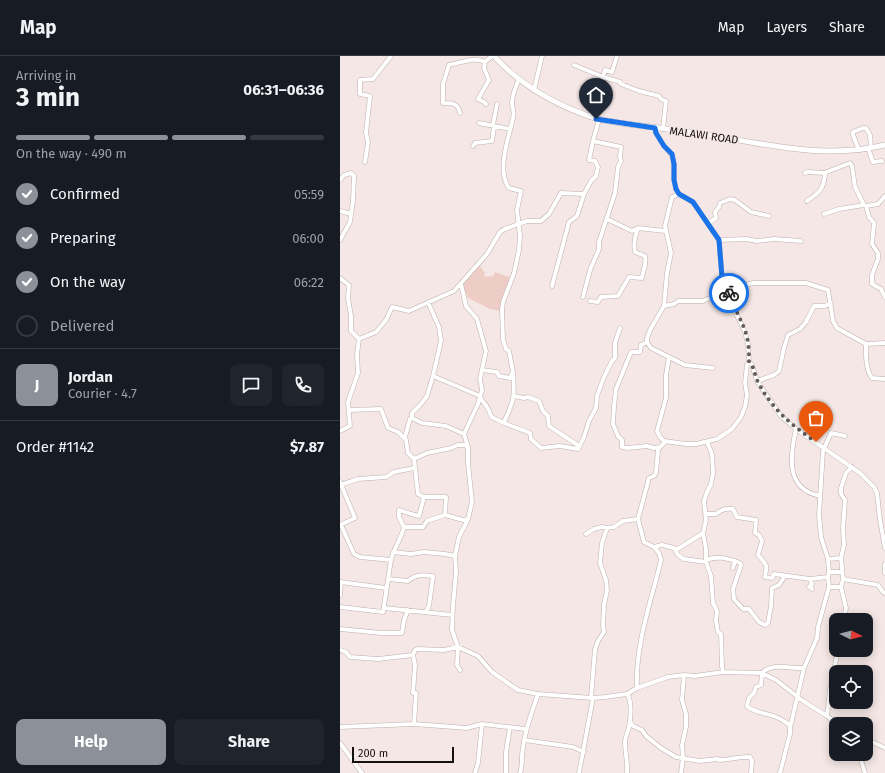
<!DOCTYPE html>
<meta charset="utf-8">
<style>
:root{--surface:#171b24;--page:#20242c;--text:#f1f3f6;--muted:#9ea1a6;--line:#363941;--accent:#8c9099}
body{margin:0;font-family:"Fira Sans",sans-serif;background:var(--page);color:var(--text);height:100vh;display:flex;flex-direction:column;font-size:15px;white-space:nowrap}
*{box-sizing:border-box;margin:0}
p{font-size:13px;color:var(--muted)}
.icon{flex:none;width:22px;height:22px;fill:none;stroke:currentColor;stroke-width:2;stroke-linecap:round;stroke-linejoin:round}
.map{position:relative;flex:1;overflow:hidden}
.drawer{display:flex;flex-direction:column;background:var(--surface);width:340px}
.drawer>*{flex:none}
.needle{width:26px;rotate:96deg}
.controls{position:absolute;left:489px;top:557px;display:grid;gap:8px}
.controls a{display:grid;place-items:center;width:44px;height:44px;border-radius:8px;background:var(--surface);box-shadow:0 2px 10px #0003;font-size:20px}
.scale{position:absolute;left:12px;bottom:10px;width:102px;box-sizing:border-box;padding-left:4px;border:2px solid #151110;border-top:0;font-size:11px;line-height:14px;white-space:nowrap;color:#151110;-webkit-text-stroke:3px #f4e7e5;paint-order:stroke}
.pin{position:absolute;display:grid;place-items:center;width:34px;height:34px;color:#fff;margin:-41px -17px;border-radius:50% 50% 50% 0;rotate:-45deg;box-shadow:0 0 4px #0007}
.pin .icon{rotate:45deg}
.courier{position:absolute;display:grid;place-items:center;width:40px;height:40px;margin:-20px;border:3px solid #1a73e8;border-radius:50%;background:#fff;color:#222;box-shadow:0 1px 5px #0007}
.head em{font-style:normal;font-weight:700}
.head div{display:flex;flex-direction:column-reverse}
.head{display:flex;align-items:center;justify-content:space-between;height:68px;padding:0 16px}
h1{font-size:26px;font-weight:700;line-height:30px}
.bar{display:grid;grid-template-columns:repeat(4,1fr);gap:6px 4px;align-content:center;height:48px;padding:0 16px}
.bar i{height:5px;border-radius:3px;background:var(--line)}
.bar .current{background:var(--accent)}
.bar p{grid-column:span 4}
.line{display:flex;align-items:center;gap:10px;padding:0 16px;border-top:1px solid var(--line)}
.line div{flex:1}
.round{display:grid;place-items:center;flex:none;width:42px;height:42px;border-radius:8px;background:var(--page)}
ol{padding:0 16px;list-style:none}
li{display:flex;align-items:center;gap:12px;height:44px}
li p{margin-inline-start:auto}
li .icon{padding:4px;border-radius:50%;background:var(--accent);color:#fff;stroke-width:4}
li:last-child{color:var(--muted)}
li i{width:22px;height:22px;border:2px solid var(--line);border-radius:50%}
.action{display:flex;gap:8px;margin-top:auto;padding:8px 16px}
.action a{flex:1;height:46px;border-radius:8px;background:var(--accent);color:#fff;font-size:16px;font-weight:700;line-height:46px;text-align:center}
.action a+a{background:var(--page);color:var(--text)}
header{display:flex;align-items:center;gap:24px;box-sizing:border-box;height:56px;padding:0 20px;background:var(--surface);border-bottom:1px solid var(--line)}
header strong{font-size:19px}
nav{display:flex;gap:22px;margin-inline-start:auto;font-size:14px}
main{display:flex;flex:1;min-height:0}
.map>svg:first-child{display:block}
.green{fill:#efcdc7}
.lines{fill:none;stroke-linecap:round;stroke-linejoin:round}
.minor-casing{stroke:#bcafad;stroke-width:5}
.major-casing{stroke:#bcafad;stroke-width:6}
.minor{stroke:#fff;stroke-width:4}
.major{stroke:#fff;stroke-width:5}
.done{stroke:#635c5b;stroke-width:4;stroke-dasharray:0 7.2}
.route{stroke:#1a73e8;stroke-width:5}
.labels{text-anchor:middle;stroke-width:3.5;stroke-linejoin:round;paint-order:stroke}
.street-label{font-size:11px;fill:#151110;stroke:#f4e7e5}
</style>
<header>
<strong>Map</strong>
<nav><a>Map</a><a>Layers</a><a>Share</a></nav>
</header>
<main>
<section class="drawer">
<div class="head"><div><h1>3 min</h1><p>Arriving in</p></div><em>06:31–06:36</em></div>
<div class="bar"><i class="current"></i><i class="current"></i><i class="current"></i><i></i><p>On the way · 490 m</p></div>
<ol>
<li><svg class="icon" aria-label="check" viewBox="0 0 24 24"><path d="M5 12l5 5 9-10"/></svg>Confirmed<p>05:59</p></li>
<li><svg class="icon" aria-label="check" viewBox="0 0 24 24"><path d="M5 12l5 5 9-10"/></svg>Preparing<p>06:00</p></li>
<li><svg class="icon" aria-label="check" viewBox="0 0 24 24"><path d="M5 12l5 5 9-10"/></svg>On the way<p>06:22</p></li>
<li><i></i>Delivered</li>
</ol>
<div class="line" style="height:72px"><b class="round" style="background:var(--accent);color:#fff">J</b><div><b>Jordan</b><p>Courier · 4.7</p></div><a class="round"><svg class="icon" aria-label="chat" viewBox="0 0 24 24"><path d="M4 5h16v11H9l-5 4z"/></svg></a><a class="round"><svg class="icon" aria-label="phone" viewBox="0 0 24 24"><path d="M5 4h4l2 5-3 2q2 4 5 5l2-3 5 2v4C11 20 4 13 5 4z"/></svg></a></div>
<div class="line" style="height:52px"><div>Order #1142</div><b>$7.87</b></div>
<div class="action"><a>Help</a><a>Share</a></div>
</section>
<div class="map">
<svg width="545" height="717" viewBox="0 0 545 717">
<rect width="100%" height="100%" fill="#f4e7e5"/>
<path class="green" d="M139 209 145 217 144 219 146 221 153 220 155 216 172 222 160 255 150 253 128 242 122 228Z"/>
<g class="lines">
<defs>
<path id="minor" d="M277 0 272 16 265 14 263 21 280 26 281 28 299 35 319 40 321 43 326 45 323 73
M145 6 144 12 149 24 138 43 144 46 146 48
M234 9 263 21 250 61
M194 34 202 0
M120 57C118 47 112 47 103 47V28L109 9C121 7 135 0 145 6L152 0
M139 67 170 73
M153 69 157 48
M315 72 316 77 324 90 332 99 334 108V124L336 133 339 138 353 146 379 184 382 221 392 249 405 276 408 288 409 306 412 309 417 325 441 360 456 373 520 417 534 431 537 437 540 464 545 492
M133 90 135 87 152 85 154 71
M528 92 533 106 542 105
M519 94 513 79V76L523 72H526L530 79 531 92
M25 106 28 86 26 77 30 40 20 38V24L33 23 51 0
M465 117 468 116 484 117 510 107 512 110 515 131 524 149 526 150 538 148 545 140
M0 124 4 119 11 117 14 120 13 145 10 166 0 184
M467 145C479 137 484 133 485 118L484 117
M526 150 529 161 534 167 532 188 538 197V203L532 219V228L541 233 545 241
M0 155 11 158
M484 158 499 153 524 149
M267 163 292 175 298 172 325 175
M369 168 370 166 376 162 375 156 379 151 380 147 390 143 395 144 411 156 429 160
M379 184 406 183 417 185 434 183 461 185
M0 222 9 229 8 242 11 260V275L19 283 17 298 18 317 8 346 10 370 0 375
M212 230 229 166 237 160 244 138 251 125 256 120 258 111 255 105 249 104 253 85
M243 241 250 214 259 193V186L275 137 278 111 281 105 280 101 281 91 253 85 259 63
M250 245 258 246 261 241 278 240 289 221 302 222C303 214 307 208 305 200L295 196C293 187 295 180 298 172
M88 246 99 271 101 285 93 320
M324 250 334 248 338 245H363L370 242H381L386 240 388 235 389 234 413 227H466L488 234 493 265 497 272 526 288C526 298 525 313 532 322L545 323
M19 283 36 276 46 264 52 251 69 255 114 235 147 198 160 176 165 173 187 165H201L209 158 221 137 244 138
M307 286 311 292 345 309 373 312
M526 288 545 287
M329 301 326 319V342L317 375 320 381 324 385 346 388H356L377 383 392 373 401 361 405 351 407 339 405 327 407 309 409 306
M142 314 157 316 159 320 170 322 173 316 169 295 166 293 163 284 162 253 163 246 174 217 179 194 180 180 177 154 181 135 169 132C156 114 169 81 173 62 175 57 172 52 172 47 172 39 176 30 179 23
M417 325 434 319 439 315 444 292 448 279 460 273 466 266 474 250H484L491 248
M174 340 184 342 188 341 199 345 203 355 208 360 209 370 239 390
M9 354 41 353 48 372 58 376 66 384 68 397 74 403 78 438 84 441H106L105 459 123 464 128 463
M72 362 82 367 106 370 124 378
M164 366C174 345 175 340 173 316
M456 373C450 400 445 433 480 440
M65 381 70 363 72 362V357L81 348 87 340 93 320 140 340C141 346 146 347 148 353 150 355 149 358 152 361 161 367 180 373 190 377L191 383 201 392 220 390 238 393 244 381 249 365 256 352 257 340 264 321 272 305 275 302V287L280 272
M326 385 320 391 314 392 307 390 288 392 282 391V384L278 380 273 368 274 350 276 333 291 296H300L301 289 307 286V282L310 274 324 250 327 217 331 197 325 170 332 141 339 138
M367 386 372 398 373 417 371 428 367 436 364 445 366 464 363 477 366 493V506L371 520 373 547 377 555 376 565 378 576 381 578 382 610 383 616
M74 403 87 397 111 392 118 389H125L128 391
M0 426 15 462 0 469
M0 429 18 423 46 421 54 416 74 412
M365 458H376C381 454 385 452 393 453L397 461 416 464 415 477 419 479 422 485 418 499C420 501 426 508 426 510 427 513 425 518 425 521L432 522 434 518 470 523 488 521
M298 463 309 422 314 420 316 417 318 394 320 391
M64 471 59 461V454C66 456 72 459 79 460L84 441
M246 478 254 473 262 471 267 472 274 471 283 465 298 463 304 486 314 491 322 489 334 492 338 499 344 503 366 506
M336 494 363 477
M53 496 71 498 84 496 105 498 115 500
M501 502 503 523
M488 503 501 502 504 489 503 473 505 444 501 438V432L506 417 512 411
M51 504C54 492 61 483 64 471H83L87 465 105 459
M366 504C377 500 385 502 395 505
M545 508V517
M393 512 395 505 400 507 401 509 393 533 394 543 403 553H409L419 566 425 569 428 567 431 550 432 532 439 529 445 520
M489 516H502
M48 523 68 525C76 518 83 519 93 520L89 550 86 556
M470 523 472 528 469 531H471L472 533
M0 526 46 532
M501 531 503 523 538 529 543 536 545 537
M0 539 1 526
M0 551 43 556 51 504 20 501 14 498 1 469
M44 552 112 559
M504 564 506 552 501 531H489L488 521 489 516 488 503 481 481 479 459 483 395 491 377 505 380
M0 573 41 577H62L64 564 68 554
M0 594 6 596 10 601 38 603 73 599 75 609 73 637H76L74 668
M73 599 75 594 77 593 104 594 118 591 138 600 152 616 178 634 198 638
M464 612C451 613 432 606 422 617L421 629 416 631 414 637 409 642 407 650C414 657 427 657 436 661 441 663 445 666 450 669L451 668 464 612 477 582 478 571 489 531
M120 614 117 609 118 591 112 574 113 550 116 516 115 500 119 481 128 463 132 446 128 407V391L124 378 138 348 142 334 140 323 146 295 137 263 126 250 121 228
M297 632C295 589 311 546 321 504L319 497 314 491
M287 638C292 645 291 662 289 671 288 676 285 681 285 686 285 697 288 707 287 717
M251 642 255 593 258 585 264 576 263 569 264 549 267 534 266 524 260 507 262 487 267 472
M487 660 490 634 498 594
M290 666 293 670 302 674 306 680 321 692 336 701 359 705 378 703 379 704C390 704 399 700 410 701L412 705 411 717
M0 671 74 668 127 672 142 668
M526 683 545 692
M184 684 233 691 244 696
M0 687 22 717
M519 698 525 717
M135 717 138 707 142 668 186 673
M166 717V696L170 671
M180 717C183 709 181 701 183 692 185 673 192 656 198 638L253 642 265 641 287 638 297 632 328 621 344 619 355 620 383 616 422 617 436 624 463 645 487 660 497 668
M239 717 253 642
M341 717 343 702 342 689 346 671V658L342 644 344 619
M440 717 450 678V669"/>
<path id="major" d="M154 0C181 30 216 49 254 62 262 65 272 65 280 67 304 70 327 73 350 76 414 85 480 105 545 89"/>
</defs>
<use href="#minor" class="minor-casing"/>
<use href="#major" class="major-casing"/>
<use href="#minor" class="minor"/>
<use href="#major" class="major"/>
</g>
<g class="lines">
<path class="done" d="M389 237C393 251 402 264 406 278 409 287 409 297 409 306 415 311 414 319 418 326 432 353 451 369 476 386"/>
<path class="route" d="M256 63 315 72 316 77 324 90 332 98 334 108V124L336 133 339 138 353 146 379 184 382 221 389 237"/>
</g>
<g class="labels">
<g class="street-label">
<text transform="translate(364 79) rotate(8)" y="4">MALAWI ROAD</text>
</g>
</g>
</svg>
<div class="controls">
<a><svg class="needle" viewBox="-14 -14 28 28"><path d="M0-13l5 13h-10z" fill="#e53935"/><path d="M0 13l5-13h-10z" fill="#9ea1a6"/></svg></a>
<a><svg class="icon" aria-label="locate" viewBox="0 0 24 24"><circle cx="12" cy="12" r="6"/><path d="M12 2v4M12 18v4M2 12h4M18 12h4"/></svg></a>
<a><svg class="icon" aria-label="layers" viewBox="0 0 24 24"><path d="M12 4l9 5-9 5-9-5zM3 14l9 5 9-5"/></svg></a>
</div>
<div class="scale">200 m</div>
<div class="pin" style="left:476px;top:386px;background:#ea580c"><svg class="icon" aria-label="bag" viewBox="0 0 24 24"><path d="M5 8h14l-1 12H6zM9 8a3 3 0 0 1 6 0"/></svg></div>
<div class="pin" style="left:256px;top:63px;background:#1f2937"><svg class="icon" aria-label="home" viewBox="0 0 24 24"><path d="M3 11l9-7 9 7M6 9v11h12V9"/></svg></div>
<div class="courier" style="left:389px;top:237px"><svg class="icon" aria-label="bike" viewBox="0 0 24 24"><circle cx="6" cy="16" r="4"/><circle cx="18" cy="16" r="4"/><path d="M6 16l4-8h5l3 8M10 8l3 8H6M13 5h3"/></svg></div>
</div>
</main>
